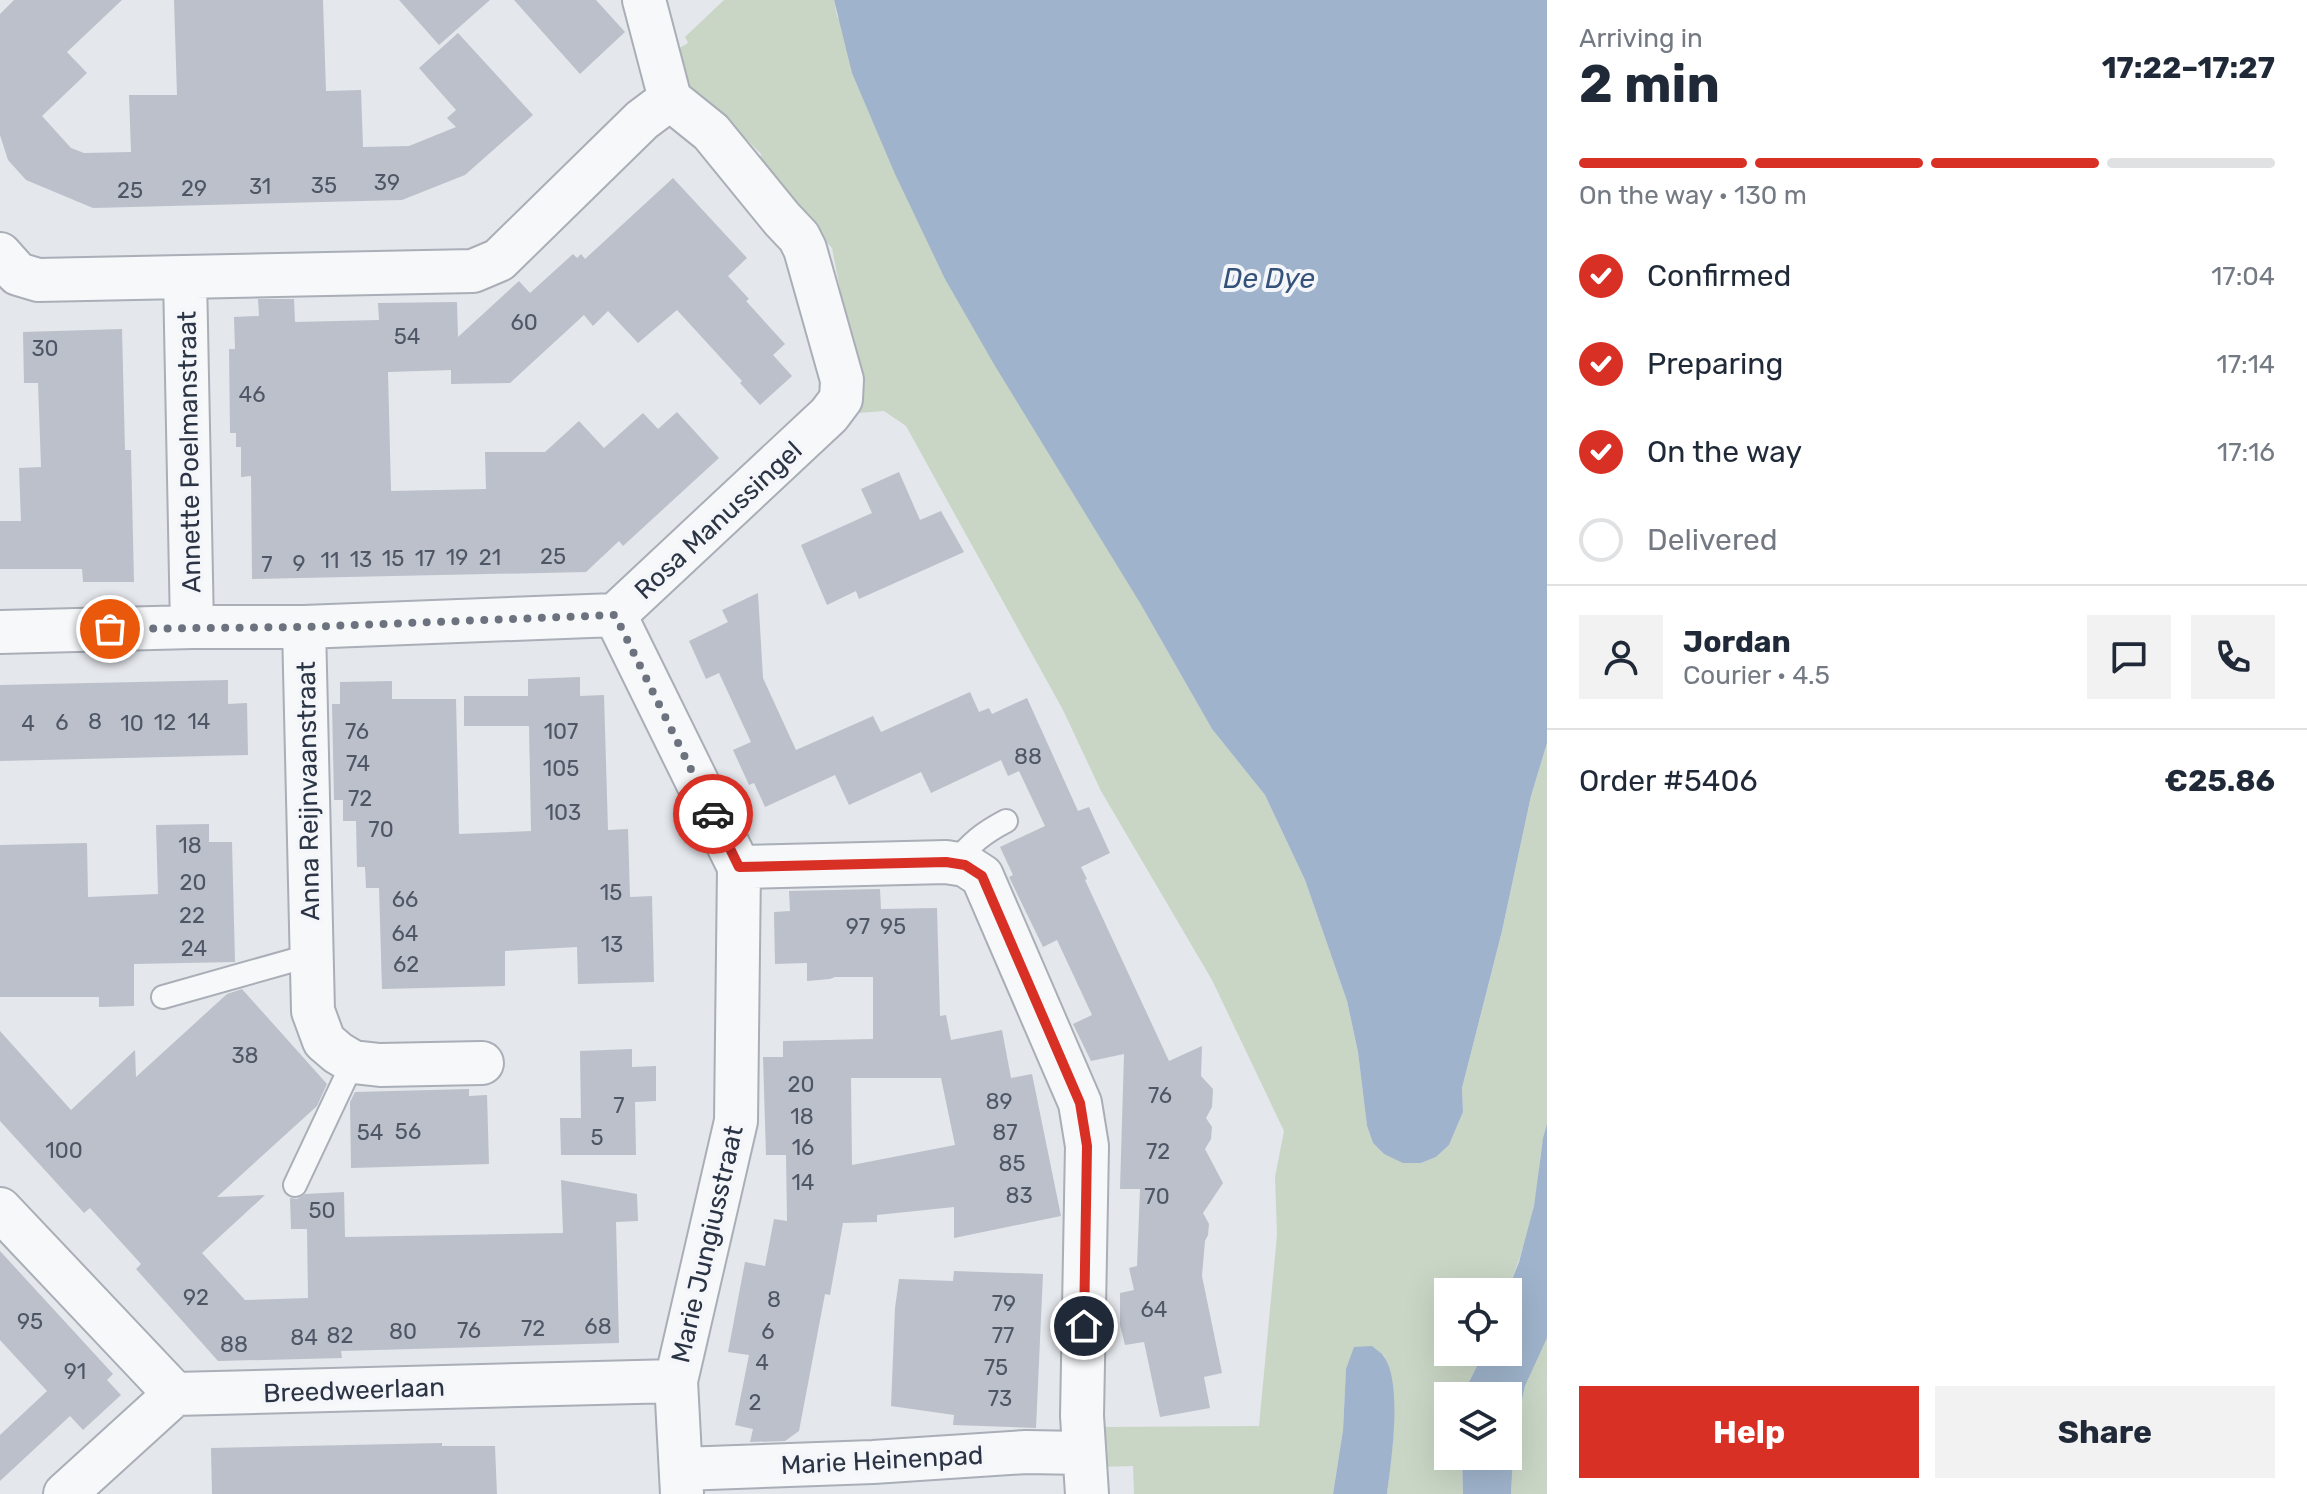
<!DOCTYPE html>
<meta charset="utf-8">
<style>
:root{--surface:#fff;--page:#f2f2f3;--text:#1f2937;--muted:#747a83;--line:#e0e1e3;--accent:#d93025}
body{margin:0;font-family:Rubik,sans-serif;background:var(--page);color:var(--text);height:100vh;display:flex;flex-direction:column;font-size:30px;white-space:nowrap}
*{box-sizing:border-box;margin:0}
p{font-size:26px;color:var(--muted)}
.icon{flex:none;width:44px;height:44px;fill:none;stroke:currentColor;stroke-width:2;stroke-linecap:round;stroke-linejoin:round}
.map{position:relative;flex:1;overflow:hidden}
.drawer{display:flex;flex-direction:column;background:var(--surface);width:760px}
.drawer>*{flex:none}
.tools{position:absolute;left:1434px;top:1278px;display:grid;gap:16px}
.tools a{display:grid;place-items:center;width:88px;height:88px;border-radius:0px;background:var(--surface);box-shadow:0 8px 32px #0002;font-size:40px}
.pin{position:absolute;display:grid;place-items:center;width:68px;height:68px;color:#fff;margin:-34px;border:4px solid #fff;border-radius:50%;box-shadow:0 2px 8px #0007}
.courier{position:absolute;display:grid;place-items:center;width:80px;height:80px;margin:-40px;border:6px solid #d93025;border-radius:50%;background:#fff;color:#222;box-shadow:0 2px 10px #0007}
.summary em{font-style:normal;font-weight:700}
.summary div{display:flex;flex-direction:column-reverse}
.summary{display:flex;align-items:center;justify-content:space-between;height:136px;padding:0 32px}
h1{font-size:52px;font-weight:700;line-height:60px}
.bar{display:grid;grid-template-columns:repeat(4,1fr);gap:12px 8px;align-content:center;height:96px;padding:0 32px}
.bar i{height:10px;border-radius:6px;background:var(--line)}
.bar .current{background:var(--accent)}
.bar p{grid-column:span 4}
.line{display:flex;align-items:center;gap:20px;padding:0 32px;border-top:2px solid var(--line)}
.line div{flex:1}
.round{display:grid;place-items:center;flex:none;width:84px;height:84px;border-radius:0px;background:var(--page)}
ol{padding:0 32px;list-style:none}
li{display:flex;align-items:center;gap:24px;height:88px}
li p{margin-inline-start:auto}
li .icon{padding:8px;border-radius:50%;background:var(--accent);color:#fff;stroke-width:4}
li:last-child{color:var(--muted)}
li i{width:44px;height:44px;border:4px solid var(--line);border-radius:50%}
.action{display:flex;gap:16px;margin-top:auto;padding:16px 32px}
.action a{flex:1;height:92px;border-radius:0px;background:var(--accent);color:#fff;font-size:32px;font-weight:700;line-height:92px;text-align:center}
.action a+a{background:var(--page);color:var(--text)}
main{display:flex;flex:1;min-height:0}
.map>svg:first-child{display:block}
.green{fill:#c9d6c5}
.water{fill:#9fb4cc}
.building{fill:#bbc0ca;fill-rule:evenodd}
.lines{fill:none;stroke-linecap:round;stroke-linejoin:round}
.lane-casing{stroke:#a9aeb7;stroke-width:26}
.street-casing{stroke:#a9aeb7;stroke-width:46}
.lane{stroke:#f7f8fa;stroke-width:22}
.street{stroke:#f7f8fa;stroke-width:42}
.done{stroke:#6c737f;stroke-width:8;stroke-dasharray:0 14.4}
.route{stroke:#d93025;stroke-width:10}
.labels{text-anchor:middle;stroke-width:8;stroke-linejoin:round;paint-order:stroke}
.number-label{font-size:22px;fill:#4f5766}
.street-label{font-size:26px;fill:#2b3445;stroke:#f4f6f9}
.water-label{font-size:28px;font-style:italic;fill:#34527a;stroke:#f4f6f9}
</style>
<main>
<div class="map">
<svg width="1547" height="1494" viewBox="0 0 1547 1494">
<rect width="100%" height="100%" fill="#e4e7ec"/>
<path class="green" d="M724 0H834L837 16 1140 603 1212 729 1265 795 1305 880 1347 1001 1358 1052 1367 1126 1373 1143 1384 1154 1421 1163 1436 1157 1449 1145 1463 1112 1462 1088 1502 931 1531 796 1547 743V1124C1539 1151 1539 1179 1534 1206 1528 1236 1518 1264 1507 1292H1448V1352H1484L1465 1390V1396H1448V1456H1462L1463 1494H1387C1392 1447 1401 1401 1384 1355L1346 1369 1343 1430 1333 1494H1134L1133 1466 1102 1467 1100 1427 1259 1426 1277 1235 1275 1177 1284 1131 1212 980 1101 791 1063 710 906 426 884 411 858 413 861 396 832 248 759 168 761 154 711 103 706 106 686 85 676 50 688 43 685 37Z
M1547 1338V1494H1511L1514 1436 1525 1386Z"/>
<path class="water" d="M834 0H1547V743L1531 796 1502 931 1462 1088 1463 1112 1449 1145 1436 1157 1421 1163H1403L1384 1154 1373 1143 1367 1126 1358 1052 1347 1001 1305 880 1265 795 1212 729 1140 603 995 366 945 279 895 174 852 73Z
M1547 1124V1338L1525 1386 1514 1436 1511 1494H1463L1462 1456H1508V1396H1465V1390L1484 1352H1508L1507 1292 1519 1262 1534 1206 1543 1138Z
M1372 1346C1375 1349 1379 1351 1382 1354 1404 1379 1391 1462 1387 1494H1333L1343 1430 1346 1369 1354 1347Z"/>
<path class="building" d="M14 0H122L67 52 87 73 42 116 71 148 84 153 131 152 129 95H177L174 0H323L326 91 361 90 363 147 409 146 456 127 447 118 456 110 419 68 458 33 533 115 465 175 402 200 93 208 26 180 8 160 0 135V14Z
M399 0H490L439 45Z
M514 0H596L625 32 580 74Z
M673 178 747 258 728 276 749 299 746 301 785 344 773 355 792 376 760 405 740 383 742 381 677 310 638 343 608 311 593 326 584 315 510 383 451 384V370L388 372 391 491 486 489 485 452H545L579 421 604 448 643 413 658 429 677 412 719 458 623 546 619 541 586 572 252 579 251 476 241 477V447H236V433H230L229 349H235L234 317 259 316 258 299H294L295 322 379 320 378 303 457 302 458 337 519 281 530 293 573 254 577 258 581 254 585 259Z
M122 329 125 450H131L134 582H83L82 569H0V521H21L19 468 41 467 38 383H24L23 332Z
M899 472 920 520 941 511 964 552 859 599 856 591 827 605 801 545 872 513 861 489Z
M758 593 763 678 796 750 873 716 881 732 970 692 979 712 989 708 992 714 1027 698 1078 811 1089 807 1110 853 1081 867 1087 879 1085 880 1169 1061 1202 1046 1201 1076 1213 1089 1212 1107 1206 1118 1212 1127 1211 1139 1205 1149 1223 1183 1203 1213 1209 1224 1208 1235 1205 1241 1202 1276 1222 1373 1204 1377 1210 1408 1160 1417 1144 1342 1125 1345 1120 1325V1293L1134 1290 1129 1268 1137 1266 1140 1189H1120L1124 1054 1091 1061 1073 1024 1092 1015 1057 940 1043 947 1009 877 1013 875 1000 847 1045 826 1019 771 1008 776 1001 760 931 793 921 772 849 805 835 775 765 807 754 783 749 785 733 750 751 742 719 673 706 679 689 641 728 622 722 610Z
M580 677V696L604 695 608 830 628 829 630 897 652 896 654 982 578 984 577 947 505 951V986L382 989 379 888H366L365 867H357L356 821H343V800H334L332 704H340V682L392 681V699H456L459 834 531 831 529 726H464V696H528V679Z
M228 680V704L247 703 248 755 0 761V685Z
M209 824V842H232L235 962 134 964V1006L99 1007V997H0V845L87 843 88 897 158 894 156 825Z
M880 889 881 909 937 908 940 1016 946 1015 951 1040 1002 1030 1011 1078 1032 1074 1061 1216 954 1238V1207L877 1215V1222L843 1223 830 1295 825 1294 799 1431 785 1441 750 1442 753 1429 735 1425 749 1355 728 1352 745 1262 765 1266 774 1219 787 1221 786 1155H766L763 1057H783V1041L873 1039V977H835L830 979 807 981V963L775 964 774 912 790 911 789 891ZM851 1078H941L955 1145 852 1165Z
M242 989 327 1084 317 1106 217 1197 265 1195 202 1253 245 1300 308 1298 307 1229H291L290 1198 297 1199 305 1194 344 1192 345 1237 563 1233 561 1180 637 1194 638 1221 616 1222 619 1343 341 1351 342 1358 218 1361 136 1269 141 1264 90 1208 84 1213 0 1121V1031L71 1110 135 1050 136 1077 227 994Z
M632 1049V1067L656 1066V1101L635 1102 636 1155H561L560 1118H581L580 1051Z
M469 1089V1096L487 1095 489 1164 351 1168 350 1102 355 1092Z
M0 1251 113 1374 107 1380 121 1395 83 1430 70 1416 0 1481V1435L47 1391 0 1340Z
M954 1271 1043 1274 1036 1428 953 1425 954 1415 891 1406 895 1308 899 1279 953 1281Z
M442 1443V1446H495L497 1494H212L211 1448Z"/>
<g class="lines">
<defs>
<path id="lane" d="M955 863C971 843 983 833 1006 821
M163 997 312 955
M295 1185 353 1062"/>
<path id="street" d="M644 0 670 99 711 132 782 219 799 237 805 249 842 380 841 399 829 415 615 615 739 867 946 862 965 865 982 876 1080 1103 1087 1146 1082 1416 1087 1494
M0 254 18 274 38 280 473 271 499 260 642 120 670 99
M185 277 192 627
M304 627 313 1011 324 1041 338 1053 353 1062 380 1065 482 1063
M0 632 192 627H304L615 615
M0 1209 175 1394 676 1381 682 1494
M676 1381 736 1121 739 867
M681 1469 873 1462 1026 1452 1084 1453
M65 1494 175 1394"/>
</defs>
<use href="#lane" class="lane-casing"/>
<use href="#street" class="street-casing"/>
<use href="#lane" class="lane"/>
<use href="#street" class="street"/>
</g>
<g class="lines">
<path class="done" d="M110 629 304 627 615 615 713 814"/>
<path class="route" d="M713 814 739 867 946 862 965 865 982 876 1080 1103 1087 1146 1084 1326"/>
</g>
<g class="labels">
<g class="number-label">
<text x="387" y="190">39</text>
<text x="324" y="193">35</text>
<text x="260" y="194">31</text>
<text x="194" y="196">29</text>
<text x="130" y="198">25</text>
<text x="524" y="330">60</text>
<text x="407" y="344">54</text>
<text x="45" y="356">30</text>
<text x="252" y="402">46</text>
<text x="553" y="564">25</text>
<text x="457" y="565">19</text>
<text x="490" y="565">21</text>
<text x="393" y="566">15</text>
<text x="425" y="566">17</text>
<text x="361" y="567">13</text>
<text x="330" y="568">11</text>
<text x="299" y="571">9</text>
<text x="267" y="572">7</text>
<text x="95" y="729">8</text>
<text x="199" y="729">14</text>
<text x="62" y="730">6</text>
<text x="165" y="730">12</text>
<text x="28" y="731">4</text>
<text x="132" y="731">10</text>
<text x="357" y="739">76</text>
<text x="561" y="739">107</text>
<text x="1028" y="764">88</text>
<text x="358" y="771">74</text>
<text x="561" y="776">105</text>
<text x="360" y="806">72</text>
<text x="563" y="820">103</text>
<text x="381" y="837">70</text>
<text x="190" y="853">18</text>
<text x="193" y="890">20</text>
<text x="611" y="900">15</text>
<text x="405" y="907">66</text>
<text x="192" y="923">22</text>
<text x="858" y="934">97</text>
<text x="893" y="934">95</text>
<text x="405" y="941">64</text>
<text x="612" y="952">13</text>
<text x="194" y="956">24</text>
<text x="406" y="972">62</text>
<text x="245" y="1063">38</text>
<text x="801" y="1092">20</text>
<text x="1160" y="1103">76</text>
<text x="999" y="1109">89</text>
<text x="619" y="1113">7</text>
<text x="802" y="1124">18</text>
<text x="408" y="1139">56</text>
<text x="370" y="1140">54</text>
<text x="1005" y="1140">87</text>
<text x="597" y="1145">5</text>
<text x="803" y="1155">16</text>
<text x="64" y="1158">100</text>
<text x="1158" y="1159">72</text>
<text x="1012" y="1171">85</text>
<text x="803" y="1190">14</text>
<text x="1019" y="1203">83</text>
<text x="1157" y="1204">70</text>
<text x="322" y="1218">50</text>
<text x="196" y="1305">92</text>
<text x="774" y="1307">8</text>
<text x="1004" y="1311">79</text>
<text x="1154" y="1317">64</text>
<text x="30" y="1329">95</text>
<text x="598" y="1334">68</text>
<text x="533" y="1336">72</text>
<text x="469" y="1338">76</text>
<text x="403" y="1339">80</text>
<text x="768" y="1339">6</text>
<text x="340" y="1343">82</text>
<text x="1003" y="1343">77</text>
<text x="304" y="1345">84</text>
<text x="234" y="1352">88</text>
<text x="762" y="1370">4</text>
<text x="996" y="1375">75</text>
<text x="75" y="1379">91</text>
<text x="1000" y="1406">73</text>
<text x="755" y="1410">2</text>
</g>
<g class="street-label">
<text transform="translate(189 452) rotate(-91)" y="9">Annette Poelmanstraat</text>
<text transform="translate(718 520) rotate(-43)" y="9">Rosa Manussingel</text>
<text transform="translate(308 791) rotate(-91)" y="9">Anna Reijnvaanstraat</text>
<text transform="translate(707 1244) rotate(-77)" y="9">Marie Jungiusstraat</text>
<text transform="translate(354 1390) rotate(-2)" y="9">Breedweerlaan</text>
<text transform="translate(882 1460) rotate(-3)" y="9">Marie Heinenpad</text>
</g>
<g class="water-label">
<text x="1269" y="288">De Dye</text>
</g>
</g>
</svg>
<div class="tools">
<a><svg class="icon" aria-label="locate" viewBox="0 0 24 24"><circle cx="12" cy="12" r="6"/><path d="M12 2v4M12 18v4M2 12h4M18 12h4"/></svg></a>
<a><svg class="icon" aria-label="layers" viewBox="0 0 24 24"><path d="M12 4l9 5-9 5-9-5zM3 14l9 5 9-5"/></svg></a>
</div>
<div class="pin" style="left:110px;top:629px;background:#ea580c"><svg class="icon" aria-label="bag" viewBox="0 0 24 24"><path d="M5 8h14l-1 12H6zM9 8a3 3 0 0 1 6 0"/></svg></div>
<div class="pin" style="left:1084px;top:1326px;background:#1f2937"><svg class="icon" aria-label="home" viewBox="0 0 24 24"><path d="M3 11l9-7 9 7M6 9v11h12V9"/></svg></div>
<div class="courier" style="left:713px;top:814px"><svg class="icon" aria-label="car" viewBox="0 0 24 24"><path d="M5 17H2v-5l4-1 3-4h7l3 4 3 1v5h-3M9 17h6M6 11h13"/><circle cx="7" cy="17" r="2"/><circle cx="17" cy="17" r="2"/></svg></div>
</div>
<section class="drawer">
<div class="summary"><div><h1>2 min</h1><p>Arriving in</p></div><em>17:22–17:27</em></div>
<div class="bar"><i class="current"></i><i class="current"></i><i class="current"></i><i></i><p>On the way · 130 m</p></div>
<ol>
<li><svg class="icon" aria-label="check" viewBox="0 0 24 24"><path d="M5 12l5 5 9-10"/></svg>Confirmed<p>17:04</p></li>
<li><svg class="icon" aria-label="check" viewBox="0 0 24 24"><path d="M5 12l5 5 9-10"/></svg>Preparing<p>17:14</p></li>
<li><svg class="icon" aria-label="check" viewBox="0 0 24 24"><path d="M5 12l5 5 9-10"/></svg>On the way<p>17:16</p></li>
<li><i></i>Delivered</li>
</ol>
<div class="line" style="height:144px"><a class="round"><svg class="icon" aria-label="person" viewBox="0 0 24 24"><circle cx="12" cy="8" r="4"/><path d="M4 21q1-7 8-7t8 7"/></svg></a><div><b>Jordan</b><p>Courier · 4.5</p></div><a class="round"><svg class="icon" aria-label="chat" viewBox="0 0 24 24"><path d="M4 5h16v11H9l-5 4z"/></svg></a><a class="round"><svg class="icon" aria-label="phone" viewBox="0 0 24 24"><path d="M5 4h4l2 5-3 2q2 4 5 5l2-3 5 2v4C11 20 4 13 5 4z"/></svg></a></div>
<div class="line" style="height:104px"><div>Order #5406</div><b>€25.86</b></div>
<div class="action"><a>Help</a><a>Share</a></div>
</section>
</main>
